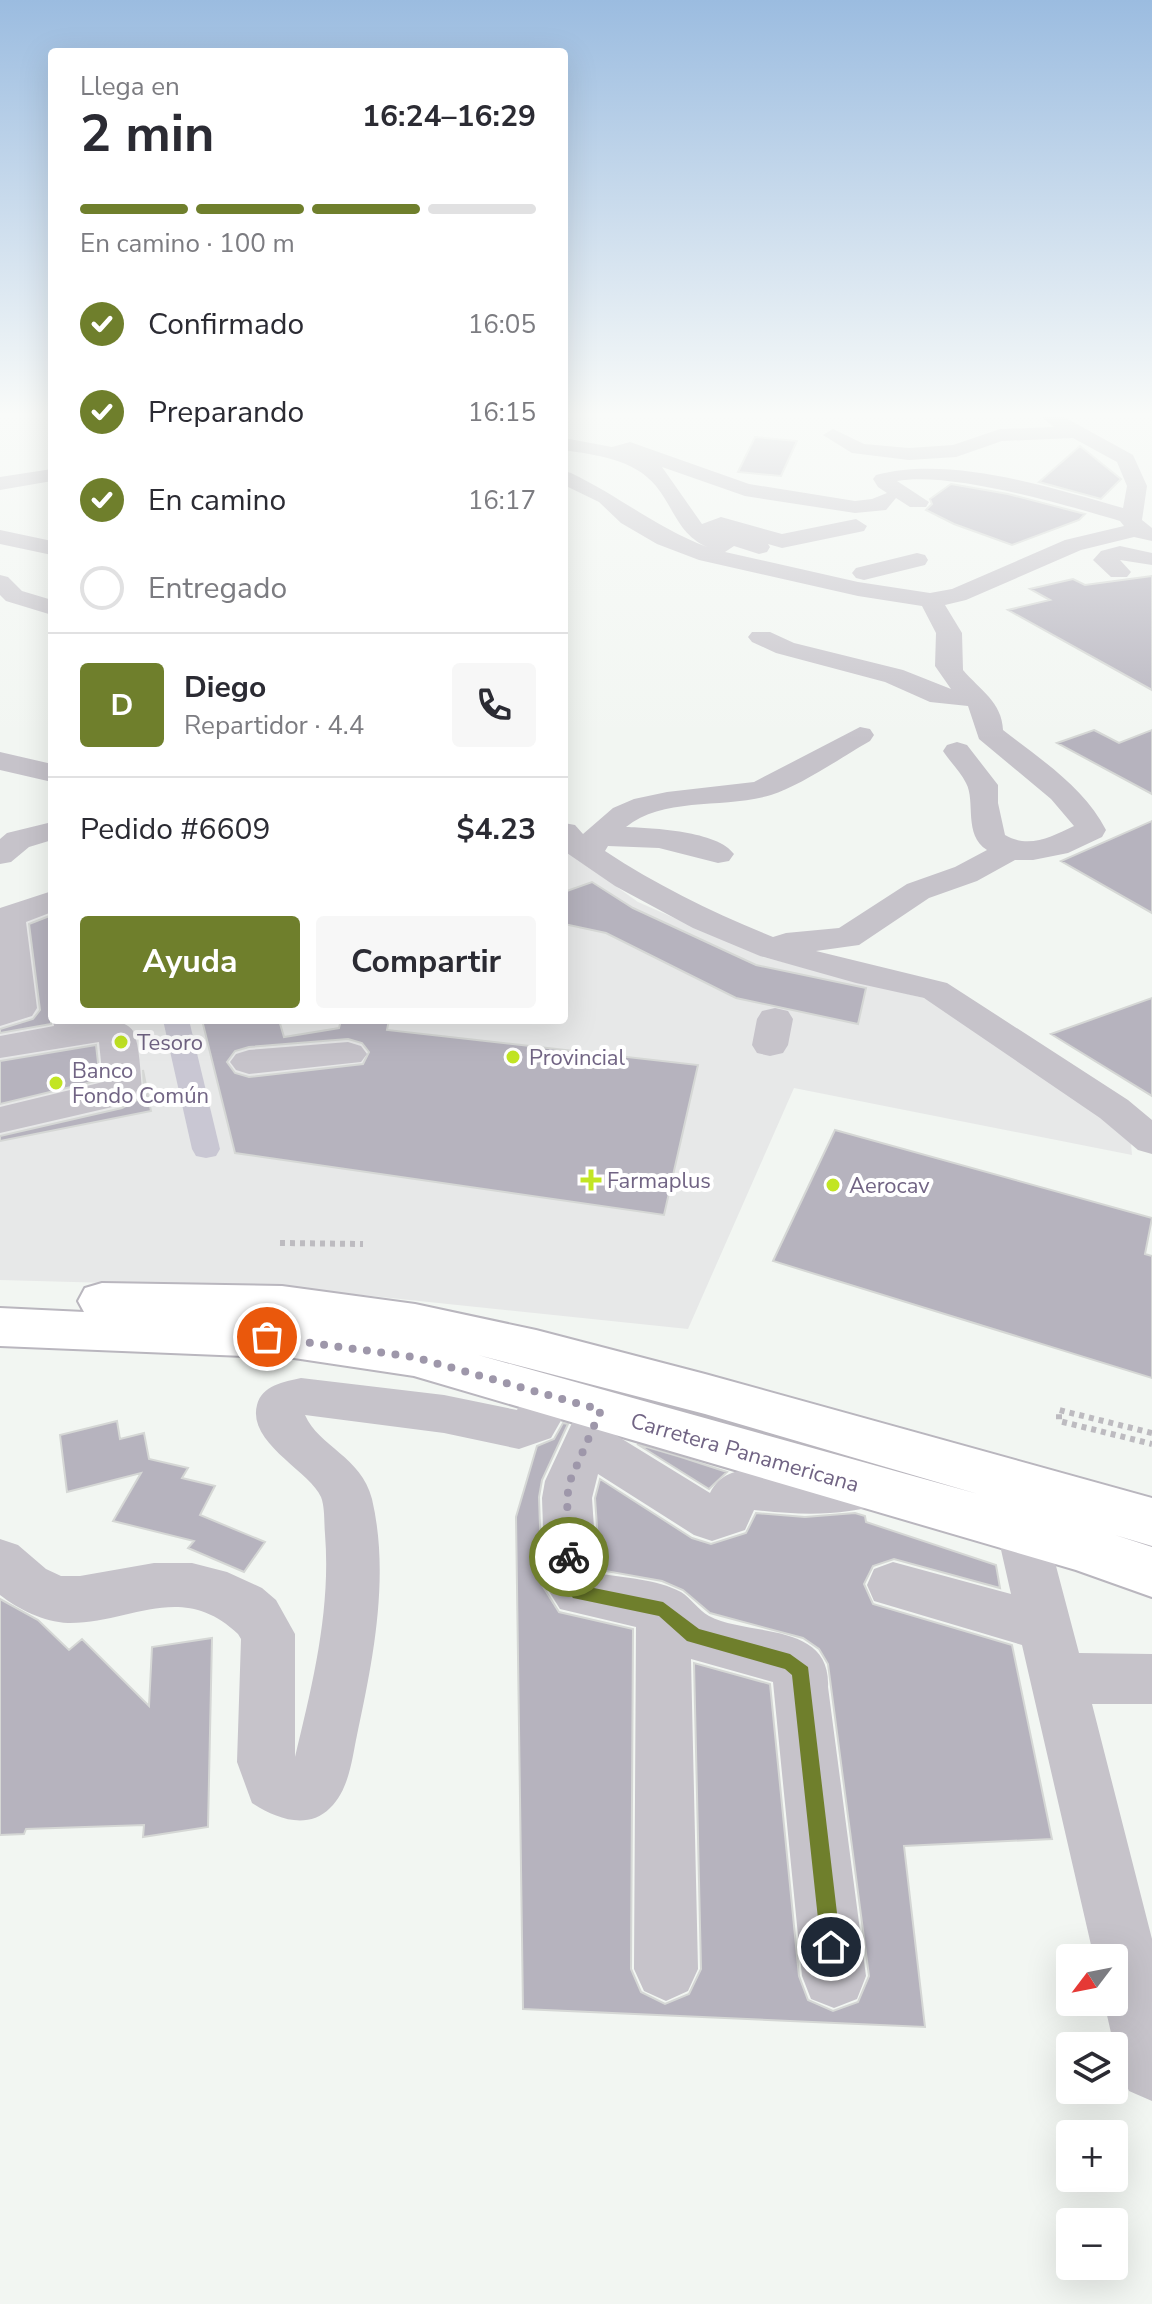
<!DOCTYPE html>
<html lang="es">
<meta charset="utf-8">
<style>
:root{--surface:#fff;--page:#f7f7f7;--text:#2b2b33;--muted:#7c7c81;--line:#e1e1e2;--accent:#6f7f2c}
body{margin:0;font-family:"Nunito Sans",sans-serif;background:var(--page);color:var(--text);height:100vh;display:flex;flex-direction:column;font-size:30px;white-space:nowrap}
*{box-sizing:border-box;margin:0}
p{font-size:26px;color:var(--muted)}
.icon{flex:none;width:44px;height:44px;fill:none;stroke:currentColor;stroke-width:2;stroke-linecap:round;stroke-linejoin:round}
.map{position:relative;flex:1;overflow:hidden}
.details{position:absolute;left:48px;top:48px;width:520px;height:976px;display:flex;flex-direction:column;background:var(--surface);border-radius:8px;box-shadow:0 8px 32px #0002}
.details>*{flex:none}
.needle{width:52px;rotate:238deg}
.fabs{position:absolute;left:1056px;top:1944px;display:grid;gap:16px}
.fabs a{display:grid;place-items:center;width:72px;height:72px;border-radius:8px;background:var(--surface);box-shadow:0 8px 32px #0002;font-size:40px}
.pin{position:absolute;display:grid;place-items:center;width:68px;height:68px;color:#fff;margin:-34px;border:4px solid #fff;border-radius:50%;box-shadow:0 2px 8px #0007}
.courier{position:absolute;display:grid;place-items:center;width:80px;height:80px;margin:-40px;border:6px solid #6f7f2c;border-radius:50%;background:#fff;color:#222;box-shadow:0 2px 10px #0007}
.head em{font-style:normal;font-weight:700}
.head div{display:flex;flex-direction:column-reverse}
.head{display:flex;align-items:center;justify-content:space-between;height:136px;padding:0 32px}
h1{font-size:52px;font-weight:700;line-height:60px}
.bar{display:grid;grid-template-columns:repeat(4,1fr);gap:12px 8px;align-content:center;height:96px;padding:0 32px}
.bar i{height:10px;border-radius:6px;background:var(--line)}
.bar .selected{background:var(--accent)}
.bar p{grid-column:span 4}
.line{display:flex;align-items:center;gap:20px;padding:0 32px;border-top:2px solid var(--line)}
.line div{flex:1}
.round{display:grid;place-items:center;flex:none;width:84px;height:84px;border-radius:8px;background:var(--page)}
ol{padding:0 32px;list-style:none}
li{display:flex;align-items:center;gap:24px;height:88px}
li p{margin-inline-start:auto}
li .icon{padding:8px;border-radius:50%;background:var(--accent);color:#fff;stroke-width:4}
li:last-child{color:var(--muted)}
li i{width:44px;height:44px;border:4px solid var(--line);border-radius:50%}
.primary-button{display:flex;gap:16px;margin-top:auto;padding:16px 32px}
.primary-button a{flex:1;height:92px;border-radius:8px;background:var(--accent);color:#fff;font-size:32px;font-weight:700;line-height:92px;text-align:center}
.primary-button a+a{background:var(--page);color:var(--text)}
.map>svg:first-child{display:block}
.built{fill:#e7e8e8}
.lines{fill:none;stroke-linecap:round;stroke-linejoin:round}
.canal{fill:#c9c7d3;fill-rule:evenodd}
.building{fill:#b6b3be;stroke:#d5d7d5;stroke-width:2;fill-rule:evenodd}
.major-casing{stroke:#b9b6be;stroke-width:4}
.path{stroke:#bdbbc0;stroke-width:6;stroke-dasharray:5 5;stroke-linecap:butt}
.minor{fill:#c6c3ca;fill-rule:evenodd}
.major{fill:#fff;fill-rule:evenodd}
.route{fill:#6f7f2c}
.done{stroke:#9e97aa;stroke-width:8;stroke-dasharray:0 14.4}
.poi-dot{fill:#c2e523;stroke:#fff;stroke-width:3}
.labels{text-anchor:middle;stroke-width:8;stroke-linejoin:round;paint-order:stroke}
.poi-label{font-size:22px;fill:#716484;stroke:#fff;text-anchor:start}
.street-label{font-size:22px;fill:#716484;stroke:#fff}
</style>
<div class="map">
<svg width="1152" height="2304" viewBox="0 0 1152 2304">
<rect width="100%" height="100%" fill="#f2f6f2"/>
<path class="built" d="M564 843 576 858 638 902 763 957 927 999 1130 1132 1132 1155 794 1088 688 1329 295 1288 0 1280V913L52 895V1020H564Z"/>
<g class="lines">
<path class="canal" d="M163 1020H189L220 1149 216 1156 206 1158 196 1156 192 1149Z"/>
</g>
<path class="building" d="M755 437 797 441 781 476 738 472Z
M1080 446 1121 479 1101 499 1039 482Z
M951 484 1008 494 1085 514 1079 520 1012 545 954 524 926 510 932 504 930 499Z
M1152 576V690L1008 610 1050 600 1030 589 1073 579 1085 585Z
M1094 730 1119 743 1152 730V794L1057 743Z
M1152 821V913L1061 861Z
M592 882 633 908 756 965 866 988 858 1024 736 998 606 933 564 924V892Z
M52 915 51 1024 0 1033V1029L33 1019 40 1010 29 924Z
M1152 998V1096L1051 1034Z
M202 1020H279L284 1037 339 1028 341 1020H389L387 1030 698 1065 664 1215 235 1153ZM348 1039 362 1043 369 1052 363 1064 249 1077 235 1073 227 1062 235 1051 249 1047Z
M96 1045 100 1080 0 1104V1061Z
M143 1070 151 1111 0 1141V1136L122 1108 137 1100 144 1090Z
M835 1130 1152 1218 1145 1254 1152 1256V1378L773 1261Z
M117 1421 120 1439 144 1433 149 1459 188 1468 182 1478 215 1486 200 1515 265 1542 244 1572 188 1548 194 1541 113 1521 141 1473 67 1492 60 1435Z
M563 1423 568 1424 542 1480 539 1497 542 1585 559 1612 633 1629 631 1969 641 1992 665 2004 689 1994 701 1969 694 1663 770 1684 799 1976 808 2000 833 2011 858 2002 869 1976 828 1664 819 1649 803 1638 710 1613 683 1590 662 1581 600 1570 595 1498 600 1479 692 1538 711 1544 746 1533 756 1513 805 1517 855 1513 865 1516 866 1522 996 1565 1000 1588 894 1559 873 1566 864 1584 873 1604 1012 1645 1052 1839 904 1846 925 2027 523 2009 516 1517 537 1446 554 1439Z
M637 1444 681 1457 727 1472 709 1489Z
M0 1599 38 1620 69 1650 82 1639 149 1706 152 1647 212 1638 208 1827 143 1837 144 1825 26 1829 24 1834 0 1835Z"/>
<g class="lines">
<defs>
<path id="major" d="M102 1283 282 1286 415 1304 536 1330 705 1374 1152 1498V1546L1115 1535 1152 1547V1597L1076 1570 414 1376 294 1358 0 1346V1308L84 1312 78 1301 85 1288ZM478 1355 705 1414 978 1494Z"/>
</defs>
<use href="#major" class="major-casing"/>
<path class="path" d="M280 1243 363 1244
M1152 1433 1059 1410V1421L1152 1444"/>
<path class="minor" d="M1041 417H1064L1133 455 1147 486 1142 520 1152 528V541L1134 537 1081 550 966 600 945 605 962 633 963 670C980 690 1002 702 1003 730 1040 759 1084 787 1106 830L1102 837 1068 853 1033 860H1015L977 881 929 898 859 945 816 951 947 983 1128 1100 1152 1120V1154L1138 1150 1100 1118 924 998 856 983 760 956 693 928 615 886 564 851V823L575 825 583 834 613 808 634 799 667 792 754 782 860 727 870 729 874 735 870 741C842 757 800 786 771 795 725 809 664 796 626 827 652 828 718 831 734 854L729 861 718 863 659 848 608 846 605 851C658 886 714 913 773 937L786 933 839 928 907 884 955 867 987 850C963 835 976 801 966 783 961 772 950 762 943 751L947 745 957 742 967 745 998 785V803L1005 835C1029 849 1051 837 1074 826L1051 799 979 739 968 706 930 702 885 682 776 653 752 642 748 637 752 632H770L794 643 903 670 951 689 935 666 936 633 922 606 858 596 699 560 657 544 621 523 599 502 564 485V471L571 473C619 496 657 528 707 547 678 534 674 508 656 486 634 459 596 455 564 450V438L612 447 630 442 749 484 855 501 872 499 887 493 878 487 873 479 876 475C950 455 1049 487 1123 508L1127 486 1117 462 1073 438 1002 441 956 457 909 460 852 453 823 435 833 429 864 444 909 448 953 445 1000 429 1054 427ZM662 467 745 496 855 513 886 510 896 498 910 507H926L929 502 897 481C950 471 1066 505 1120 521L1124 526 1065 540 952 589 930 593 858 582 725 552 734 546 759 554 767 552 770 547 768 544 782 548 864 531 867 526 856 519 782 534 721 517 702 524Z
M52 469V481L0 490V477Z
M0 530 52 541V555L0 544Z
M1120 546 1152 553V565L1120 560 1131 572 1127 577H1111L1093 560 1101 551Z
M917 553 925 555 928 560 925 565 864 580 856 578 852 573 856 568Z
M0 575 8 577 22 591 52 600V615L6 601 0 595Z
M0 752 52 764V782L0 770Z
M52 822V840L29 847 11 862 0 864V839L7 833Z
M52 891V912L26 922 37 1008 32 1016 0 1026V908Z
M775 1008 788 1011 793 1019 788 1045 783 1053 770 1056 757 1053 752 1045 757 1019 762 1011Z
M53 1020C70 1020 124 1014 133 1031 140 1046 140 1071 142 1088L136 1097 121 1105 0 1133V1107L103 1082 99 1042 0 1058V1036L54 1026Z
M348 1042 361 1046 367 1054 361 1062 249 1074 236 1070 230 1062 236 1054 249 1050Z
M301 1378 444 1395 517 1410C533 1386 536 1373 568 1383L575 1396 551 1438 519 1449 444 1433 305 1415C319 1447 361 1456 372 1499 390 1576 373 1660 357 1735 352 1759 349 1790 330 1808 307 1831 275 1818 252 1803L237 1762 241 1639 238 1634C181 1580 130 1624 68 1623 44 1622 18 1609 0 1595V1539L18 1545 46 1569 61 1576H80L154 1563H192L227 1572 262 1588 276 1600 295 1634V1757C313 1683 331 1609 325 1534 324 1523 325 1507 321 1497 310 1471 247 1443 257 1405 262 1385 284 1382 301 1378Z
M601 1391 618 1397 625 1410 614 1434 710 1493C730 1454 780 1476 814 1474 841 1473 860 1463 888 1472L895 1487 888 1502C843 1517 800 1515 754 1510L745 1530 712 1541 694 1535 598 1474 592 1498 597 1573C623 1578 657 1579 681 1592 691 1598 698 1610 709 1616 749 1637 831 1621 828 1687L866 1976 857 1999 834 2008 811 1999 802 1976 773 1682 691 1659 698 1969 688 1991 666 2001 644 1991 634 1969 636 1627 560 1609 545 1585 542 1498 545 1481 584 1397Z
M1022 1510 1040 1517 1047 1532 1079 1653 1152 1654V1704H1092L1152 1939V2101L1129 2091 1119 2068 1104 2002H1114V1958H1094L1022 1645 874 1601 867 1585 874 1569 893 1562 1011 1594 997 1532 1004 1517Z"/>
<use href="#major" class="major"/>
</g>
<linearGradient id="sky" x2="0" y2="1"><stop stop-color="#9bbce0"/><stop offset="0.56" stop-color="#f9fbf9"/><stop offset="1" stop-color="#f9fbf9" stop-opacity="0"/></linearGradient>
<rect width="1152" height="740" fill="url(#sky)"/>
<path class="route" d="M569 1550 578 1557 579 1582 584 1586 663 1602 699 1629 790 1654 808 1667 841 1947 838 1954 831 1957 824 1954 821 1947 792 1675 785 1669 687 1641 659 1616 573 1598 562 1585 561 1557Z"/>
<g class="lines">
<path class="done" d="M267 1337 414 1357 601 1410 570 1481 567 1498 569 1557"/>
</g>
<g class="poi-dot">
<circle cx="121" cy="1042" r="8"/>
<circle cx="513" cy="1057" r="8"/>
<circle cx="56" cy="1083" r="8"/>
<path d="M587 1168h8v8h8v8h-8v8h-8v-8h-8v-8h8z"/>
<circle cx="833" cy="1185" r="8"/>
</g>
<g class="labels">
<g class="poi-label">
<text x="137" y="1050">Tesoro</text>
<text x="529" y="1065">Provincial</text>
<text x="72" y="1078">Banco<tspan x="72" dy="25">Fondo Común</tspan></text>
<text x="607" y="1188">Farmaplus</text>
<text x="849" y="1193">Aerocav</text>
</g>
<g class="street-label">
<text transform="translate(745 1452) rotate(16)" y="8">Carretera Panamericana</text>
</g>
</g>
</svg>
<div class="fabs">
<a><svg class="needle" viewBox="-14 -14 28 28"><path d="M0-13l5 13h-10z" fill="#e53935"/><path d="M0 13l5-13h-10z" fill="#7c7c81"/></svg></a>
<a><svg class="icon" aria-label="layers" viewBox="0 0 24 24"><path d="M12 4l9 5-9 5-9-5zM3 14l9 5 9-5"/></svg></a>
<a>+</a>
<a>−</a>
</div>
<div class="pin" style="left:267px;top:1337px;background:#ea580c"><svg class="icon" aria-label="bag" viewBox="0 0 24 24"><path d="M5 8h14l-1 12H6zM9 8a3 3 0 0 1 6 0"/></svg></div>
<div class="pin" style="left:831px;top:1947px;background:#1f2937"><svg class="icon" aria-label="home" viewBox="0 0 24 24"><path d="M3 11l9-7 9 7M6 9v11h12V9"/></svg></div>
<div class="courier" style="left:569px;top:1557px"><svg class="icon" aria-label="bike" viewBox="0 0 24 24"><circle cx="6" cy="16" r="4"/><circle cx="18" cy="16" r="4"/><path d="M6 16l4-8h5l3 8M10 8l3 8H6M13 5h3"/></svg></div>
<section class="details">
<div class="head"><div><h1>2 min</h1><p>Llega en</p></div><em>16:24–16:29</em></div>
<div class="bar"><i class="selected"></i><i class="selected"></i><i class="selected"></i><i></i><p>En camino · 100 m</p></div>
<ol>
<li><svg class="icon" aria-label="check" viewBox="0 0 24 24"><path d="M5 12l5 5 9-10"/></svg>Confirmado<p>16:05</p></li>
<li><svg class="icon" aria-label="check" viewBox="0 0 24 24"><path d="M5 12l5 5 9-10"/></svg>Preparando<p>16:15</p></li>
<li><svg class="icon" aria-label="check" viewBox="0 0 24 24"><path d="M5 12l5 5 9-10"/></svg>En camino<p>16:17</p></li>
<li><i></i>Entregado</li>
</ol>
<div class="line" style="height:144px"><b class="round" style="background:var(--accent);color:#fff">D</b><div><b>Diego</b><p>Repartidor · 4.4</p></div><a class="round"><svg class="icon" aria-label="phone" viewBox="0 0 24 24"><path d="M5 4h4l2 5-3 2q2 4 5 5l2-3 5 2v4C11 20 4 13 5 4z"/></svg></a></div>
<div class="line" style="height:104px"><div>Pedido #6609</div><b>$4.23</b></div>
<div class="primary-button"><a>Ayuda</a><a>Compartir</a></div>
</section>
</div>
